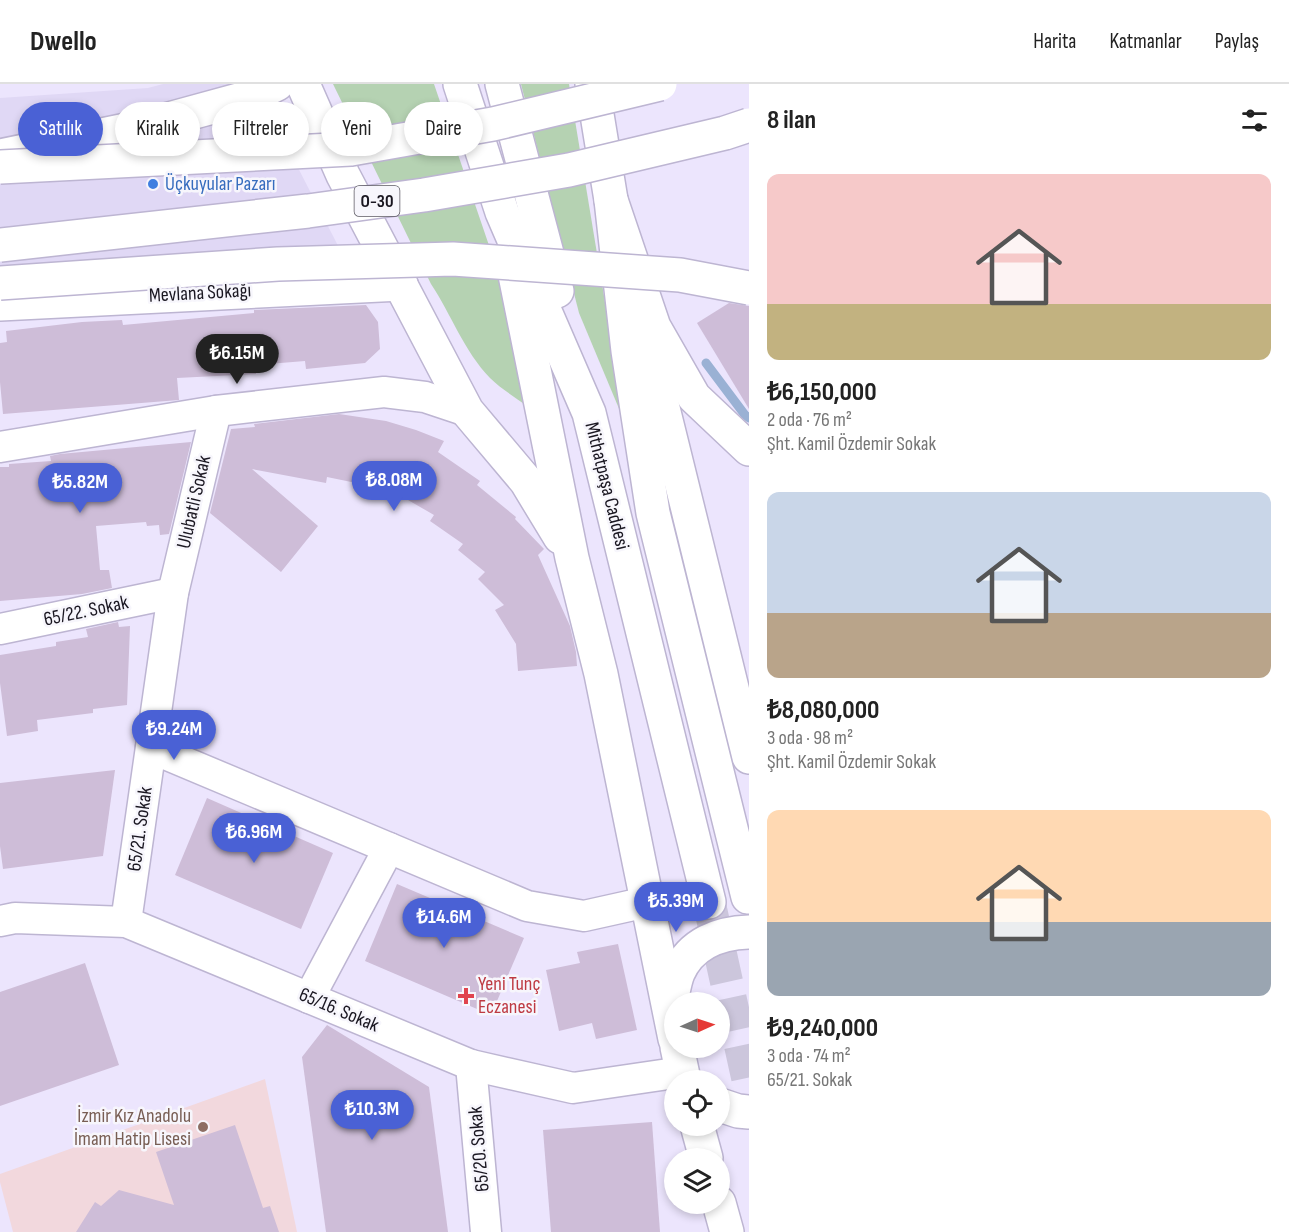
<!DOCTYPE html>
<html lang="tr">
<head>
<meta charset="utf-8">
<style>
	body { margin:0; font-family:"Sofia Sans Condensed",sans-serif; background:#f6f6f6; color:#222; height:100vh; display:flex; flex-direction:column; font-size:22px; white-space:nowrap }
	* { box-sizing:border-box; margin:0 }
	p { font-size:20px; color:#767676 }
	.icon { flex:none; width:33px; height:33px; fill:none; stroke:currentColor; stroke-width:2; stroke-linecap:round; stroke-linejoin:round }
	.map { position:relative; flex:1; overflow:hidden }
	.sheet { display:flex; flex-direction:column; background:#fff; width:540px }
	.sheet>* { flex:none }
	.banner { position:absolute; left:18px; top:18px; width:570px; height:54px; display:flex; gap:12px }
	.needle { width:39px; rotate:87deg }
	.buttons { position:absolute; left:664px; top:908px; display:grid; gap:12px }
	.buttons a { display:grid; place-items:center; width:66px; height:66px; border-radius:50%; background:#fff; box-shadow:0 3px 9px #0003; font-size:30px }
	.price { position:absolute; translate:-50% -51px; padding:0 14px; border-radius:21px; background:#4a61d5; color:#fff; font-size:20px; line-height:39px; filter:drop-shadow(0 2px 3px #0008) }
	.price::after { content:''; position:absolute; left:50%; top:36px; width:18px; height:14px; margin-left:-9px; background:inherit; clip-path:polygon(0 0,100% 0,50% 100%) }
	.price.on { background:#222; color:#fff }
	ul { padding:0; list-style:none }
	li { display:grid; align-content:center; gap:12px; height:318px; padding:0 18px }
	li span { display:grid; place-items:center; height:186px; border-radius:12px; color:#555 }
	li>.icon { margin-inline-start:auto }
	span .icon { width:108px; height:108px; fill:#fffc; stroke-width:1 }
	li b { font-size:26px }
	h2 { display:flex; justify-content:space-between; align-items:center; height:72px; padding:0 18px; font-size:26px }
	.tag { padding:0 21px; border-radius:27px; background:#fff; box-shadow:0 3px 9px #0003; font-size:21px; line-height:54px }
	.tag.on { background:#4a61d5; color:#fff }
	header { display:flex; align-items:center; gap:36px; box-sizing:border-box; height:84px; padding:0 30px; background:#fff; border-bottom:2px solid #e0e0e0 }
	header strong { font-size:28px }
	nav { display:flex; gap:33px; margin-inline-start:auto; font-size:21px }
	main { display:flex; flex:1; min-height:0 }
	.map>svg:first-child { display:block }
	.built { fill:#e0d8f5 }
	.education { fill:#f2d8dd }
	.green { fill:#b5d2b2 }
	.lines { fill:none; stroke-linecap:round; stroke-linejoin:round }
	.stream { stroke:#9ab1d4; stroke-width:9 }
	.building { fill:#cebdd8 }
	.major-tunnel { stroke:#ccc6dc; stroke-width:33; stroke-dasharray:33 16; stroke-linecap:butt }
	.minor-casing { stroke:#bdb5d2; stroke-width:33 }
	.major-casing { stroke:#bdb5d2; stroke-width:36 }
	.highway-casing { stroke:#bdb5d2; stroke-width:36 }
	.minor { stroke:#fff; stroke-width:30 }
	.major { stroke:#fff; stroke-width:33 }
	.highway { stroke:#fff; stroke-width:33 }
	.highway-bridge-casing { stroke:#bdb5d2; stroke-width:36; stroke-linecap:butt }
	.highway-bridge { stroke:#fff; stroke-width:33 }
	.shop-dot { fill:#3f7fe0; stroke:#f7f6fc; stroke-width:2 }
	.health-dot { fill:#e0444e; stroke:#f7f6fc; stroke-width:2 }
	.education-dot { fill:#8d6e63; stroke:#f7f6fc; stroke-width:2 }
	.labels { text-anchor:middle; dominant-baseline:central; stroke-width:5; stroke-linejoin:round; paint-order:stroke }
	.shield { fill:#f7f6fc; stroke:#5c5a63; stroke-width:1.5 }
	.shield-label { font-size:18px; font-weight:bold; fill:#1a1721 }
	.shop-label { font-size:20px; fill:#366cbe; stroke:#f7f6fc; text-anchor:start }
	.street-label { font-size:20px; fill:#1a1721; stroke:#f7f6fc }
	.health-label { font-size:20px; fill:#be3a42; stroke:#f7f6fc; text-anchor:start }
	.education-label { font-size:20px; fill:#785e54; stroke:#f7f6fc; text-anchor:end }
</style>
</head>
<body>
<header>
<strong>Dwello</strong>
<nav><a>Harita</a><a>Katmanlar</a><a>Paylaş</a></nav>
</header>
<main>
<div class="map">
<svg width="749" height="1148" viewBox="0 0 749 1148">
	<rect width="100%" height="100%" fill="#ece5fd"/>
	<polygon class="built" points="163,0 255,0 351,187 0,211 0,14 148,4"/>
	<polygon class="education" points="265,995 297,1148 13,1148 0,1098 0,1090"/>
	<g class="green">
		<path d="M333,0H434L511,226L527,322C515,313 501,305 490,294C464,267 451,230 431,200Z"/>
		<polygon points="521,0 569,0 625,339 579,229"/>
	</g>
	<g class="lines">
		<polyline class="stream" points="706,279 745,331 749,334"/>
	</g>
	<g class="building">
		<polygon points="729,219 749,222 749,325 697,239"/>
		<polygon points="366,221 378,238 380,265 365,279 306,285 305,277 256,281 256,290 177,294 179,316 3,330 0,298 0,259 7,258 6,247 82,238 122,236 123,241 254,229 254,226"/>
		<polygon points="339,330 386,337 416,346 444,357 438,368 480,397 477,401 516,433 515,435 544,465 538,471 570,542 576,568 577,582 518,587 516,560 495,526 504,521 478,495 485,488 458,466 463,460 430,437 434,431 363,390 361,400 327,393 326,399 252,385 318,442 281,488 210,429 231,345 255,343 254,340"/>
		<polygon points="191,358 169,450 160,451 159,441 147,442 146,438 96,442 100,486 109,486 112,504 82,510 0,517 0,383 9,383 9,380 51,377 50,372 60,370"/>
		<polygon points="118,538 119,543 130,542 127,621 93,625 93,629 37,636 38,647 7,652 0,599 0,571 56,562 56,558 88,553 86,545"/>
		<polygon points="115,686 103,772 3,785 0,762 0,699"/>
		<polygon points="207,714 333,769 301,845 175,791"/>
		<polygon points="397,800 524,854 491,931 365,877"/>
		<polygon points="618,860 637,946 596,955 592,939 559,947 546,886 580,879 577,868"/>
		<polygon points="85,879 119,981 0,1022 0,908"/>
		<polygon points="327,941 429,1003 448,1148 326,1148 302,973"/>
		<polygon points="652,1038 660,1148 551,1148 543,1046"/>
		<polygon points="235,1041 263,1124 270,1122 279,1148 76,1148 95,1118 101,1122 119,1106 174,1121 156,1068"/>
	</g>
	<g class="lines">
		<polyline class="major-tunnel" points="709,818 749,1000"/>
		<g class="minor-casing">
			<g id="minor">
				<polyline points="0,363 216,327 384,308 425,313 467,327"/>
				<polyline points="0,545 173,509"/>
				<polyline points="151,664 527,822 584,832 647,818"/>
				<polyline points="0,837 15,834 126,838 471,981 573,1004 682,988"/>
				<polyline points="126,838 173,509 216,327"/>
				<polyline points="309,914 389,764"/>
				<polyline points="471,981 486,1148"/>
			</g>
		</g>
		<g class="major-casing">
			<g id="major">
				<polyline points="303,0 343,91 467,327 526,397 560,453"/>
				<polyline points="460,0 502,128 589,329 709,818"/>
				<polyline points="502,0 557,207"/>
				<polyline points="592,0 611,116 628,267 653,429 748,813"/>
				<polyline points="515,191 572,474 601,590 675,955"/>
				<polyline points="0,220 401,200"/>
				<polyline points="645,251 749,673"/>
				<path d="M670,922C673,911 674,899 678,889C691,859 719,849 749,848"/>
				<polyline points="677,963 684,996"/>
				<polyline points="720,1021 738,1027 749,1028"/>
				<polyline points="697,1041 706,1074"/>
				<polyline points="719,1119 727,1148"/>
			</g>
		</g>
		<g class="highway-casing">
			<g id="highway">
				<polyline points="0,72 136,44 253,12 277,0"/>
				<polyline points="611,116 654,243 694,313 749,365"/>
			</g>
		</g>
		<use href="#minor" class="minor"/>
		<use href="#major" class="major"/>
		<use href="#highway" class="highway"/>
		<g class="highway-bridge-casing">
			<g id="highway-bridge">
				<polyline points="0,83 351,65 493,40 660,0"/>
				<polyline points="0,161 308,127 424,111 569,86 725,49 749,41"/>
				<polyline points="0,199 278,180 453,175 680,191 749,204"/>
			</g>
		</g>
		<use href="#highway-bridge" class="highway-bridge"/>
	</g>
	<circle class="shop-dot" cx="153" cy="100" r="6"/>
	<path class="health-dot" d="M463 903h6v6h6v6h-6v6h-6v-6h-6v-6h6z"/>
	<circle class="education-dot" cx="203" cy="1043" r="6"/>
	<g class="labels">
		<rect class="shield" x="354.5" y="102" width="45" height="30" rx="4.5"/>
		<g class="shield-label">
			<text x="377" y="117">O-30</text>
		</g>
		<g class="shop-label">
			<text x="165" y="100">Üçkuyular Pazarı</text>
		</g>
		<g class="street-label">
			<text transform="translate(200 209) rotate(-3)">Mevlana Sokağı</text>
			<text transform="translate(607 402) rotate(76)">Mithatpaşa Caddesi</text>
			<text transform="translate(194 418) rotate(-77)">Ulubatli Sokak</text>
			<text transform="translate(86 527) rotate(-12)">65/22. Sokak</text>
			<text transform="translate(140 745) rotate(-82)">65/21. Sokak</text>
			<text transform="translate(339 926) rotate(23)">65/16. Sokak</text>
			<text transform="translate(479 1065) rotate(-95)">65/20. Sokak</text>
		</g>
		<g class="health-label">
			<text x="478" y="900">Yeni Tunç<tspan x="478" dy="23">Eczanesi</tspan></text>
		</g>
		<g class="education-label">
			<text x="191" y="1032">İzmir Kız Anadolu<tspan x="191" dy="23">İmam Hatip Lisesi</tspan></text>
		</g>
	</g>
</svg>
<div class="buttons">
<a><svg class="needle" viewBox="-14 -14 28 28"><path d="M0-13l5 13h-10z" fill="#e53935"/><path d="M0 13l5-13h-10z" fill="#767676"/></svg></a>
<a><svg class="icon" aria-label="locate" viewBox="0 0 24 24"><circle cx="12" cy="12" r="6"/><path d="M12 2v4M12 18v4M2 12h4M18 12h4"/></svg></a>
<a><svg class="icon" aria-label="layers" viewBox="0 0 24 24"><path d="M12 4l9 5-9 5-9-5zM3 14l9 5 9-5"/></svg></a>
</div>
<b class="price on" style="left:237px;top:301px">₺6.15M</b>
<b class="price" style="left:394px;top:428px">₺8.08M</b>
<b class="price" style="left:80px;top:430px">₺5.82M</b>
<b class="price" style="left:174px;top:677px">₺9.24M</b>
<b class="price" style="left:254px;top:780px">₺6.96M</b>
<b class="price" style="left:676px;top:849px">₺5.39M</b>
<b class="price" style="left:444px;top:865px">₺14.6M</b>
<b class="price" style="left:372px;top:1057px">₺10.3M</b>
<div class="banner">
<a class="tag on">Satılık</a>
<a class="tag">Kiralık</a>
<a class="tag">Filtreler</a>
<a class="tag">Yeni</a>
<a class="tag">Daire</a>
</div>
</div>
<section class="sheet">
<h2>8 ilan<svg class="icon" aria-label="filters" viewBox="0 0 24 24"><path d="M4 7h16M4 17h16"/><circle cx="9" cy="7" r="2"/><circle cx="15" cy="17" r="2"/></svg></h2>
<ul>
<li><span style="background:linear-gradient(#f6c9c9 70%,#c2b280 0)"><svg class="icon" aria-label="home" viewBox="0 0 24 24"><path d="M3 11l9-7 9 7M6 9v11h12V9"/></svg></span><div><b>₺6,150,000</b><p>2 oda · 76 m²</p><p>Şht. Kamil Özdemir Sokak</p></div></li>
<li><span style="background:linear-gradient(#c9d6e8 65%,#b9a48a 0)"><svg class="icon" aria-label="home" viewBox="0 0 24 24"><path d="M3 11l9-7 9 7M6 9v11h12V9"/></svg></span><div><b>₺8,080,000</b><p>3 oda · 98 m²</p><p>Şht. Kamil Özdemir Sokak</p></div></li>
<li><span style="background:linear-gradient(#ffd9b3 60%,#9aa5b1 0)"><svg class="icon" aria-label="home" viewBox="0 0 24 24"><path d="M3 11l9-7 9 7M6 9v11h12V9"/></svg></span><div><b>₺9,240,000</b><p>3 oda · 74 m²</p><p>65/21. Sokak</p></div></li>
</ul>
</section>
</main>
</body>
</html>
